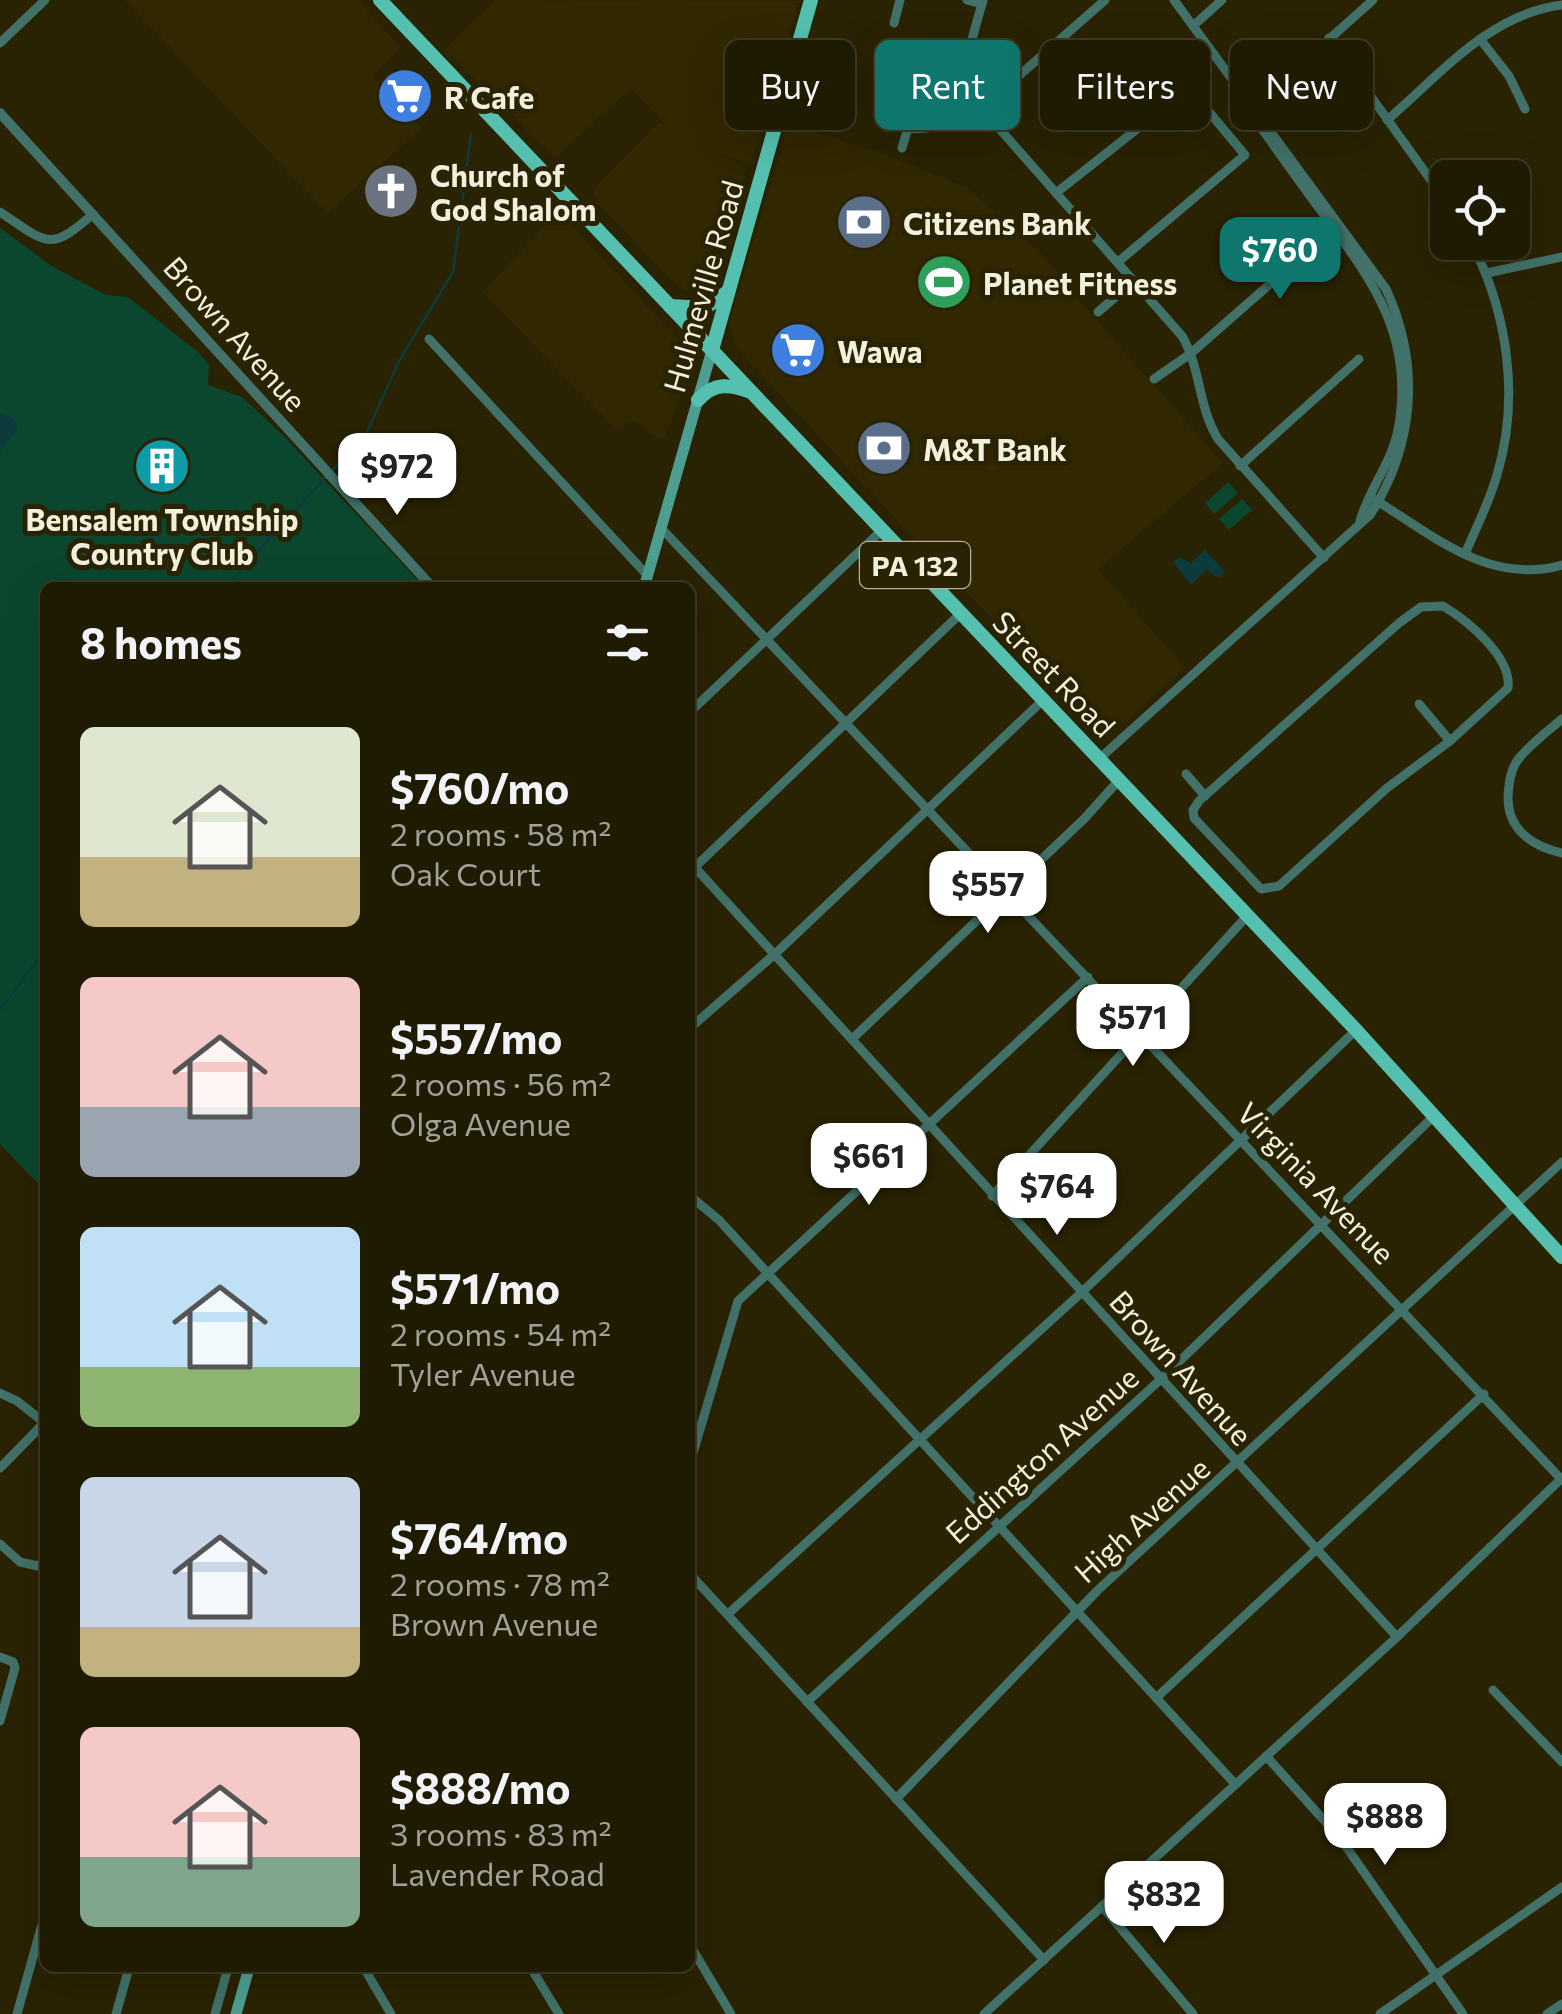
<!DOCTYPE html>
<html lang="en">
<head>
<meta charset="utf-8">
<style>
	body { margin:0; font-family:Commissioner,sans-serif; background:#27230c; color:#f1f3f6; height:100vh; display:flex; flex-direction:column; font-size:38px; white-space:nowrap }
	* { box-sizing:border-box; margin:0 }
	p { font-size:32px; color:#a1a199 }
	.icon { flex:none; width:55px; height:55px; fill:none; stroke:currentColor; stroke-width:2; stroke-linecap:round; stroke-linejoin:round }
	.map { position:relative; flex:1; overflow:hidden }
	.drawer { position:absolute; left:40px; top:582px; width:655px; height:1390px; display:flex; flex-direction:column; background:#1f1a02; border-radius:15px; box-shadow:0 10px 40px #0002,0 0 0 2px #3c3824 }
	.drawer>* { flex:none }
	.top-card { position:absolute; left:725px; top:40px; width:685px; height:90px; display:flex; gap:20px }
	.fabs { position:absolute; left:1430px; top:160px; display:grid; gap:20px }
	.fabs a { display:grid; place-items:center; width:100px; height:100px; border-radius:15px; background:#1f1a02; box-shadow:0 10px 40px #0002,0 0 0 2px #3c3824; font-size:50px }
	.price { position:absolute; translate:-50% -85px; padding:0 22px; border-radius:20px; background:#fff; color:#222; font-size:32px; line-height:65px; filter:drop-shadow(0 2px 5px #0008) }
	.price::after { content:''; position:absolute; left:50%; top:60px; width:30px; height:22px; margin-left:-15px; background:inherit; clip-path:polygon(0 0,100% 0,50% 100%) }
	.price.selected { background:#0f766e; color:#fff }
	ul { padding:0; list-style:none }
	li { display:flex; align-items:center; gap:30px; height:250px; padding:0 40px }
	li span { display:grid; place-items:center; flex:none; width:280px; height:200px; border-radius:15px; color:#555 }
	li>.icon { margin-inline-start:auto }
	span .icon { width:120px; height:120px; fill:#fffc; stroke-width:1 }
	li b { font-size:42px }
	h2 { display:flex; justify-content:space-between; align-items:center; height:120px; padding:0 40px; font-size:42px }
	.pill { padding:0 35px; border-radius:15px; background:#1f1a02; box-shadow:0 10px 40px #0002,0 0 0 2px #3c3824; font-size:35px; line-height:90px }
	.pill.selected { background:#0f766e; color:#fff }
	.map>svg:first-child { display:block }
	.built { fill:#312700 }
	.green { fill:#0a472e }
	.water { fill:#0d3b3b }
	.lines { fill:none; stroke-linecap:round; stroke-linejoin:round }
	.stream { stroke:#0d3b3b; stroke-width:2.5 }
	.minor { stroke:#417168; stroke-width:9 }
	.tertiary { stroke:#417168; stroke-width:10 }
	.secondary { stroke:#4d9d90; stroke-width:11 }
	.primary { stroke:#55c0af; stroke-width:14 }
	.labels { text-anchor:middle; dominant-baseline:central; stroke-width:10; stroke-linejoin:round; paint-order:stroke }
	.shield { fill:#292203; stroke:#b6b29c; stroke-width:2.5 }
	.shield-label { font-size:28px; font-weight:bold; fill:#f3efdd }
	.poi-label { font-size:30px; font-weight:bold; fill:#f3efdd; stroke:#292203; text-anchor:start }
	.street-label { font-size:30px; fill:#f3efdd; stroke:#292203 }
</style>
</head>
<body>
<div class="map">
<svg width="1562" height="2014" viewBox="0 0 1562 2014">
	<rect width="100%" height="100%" fill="#292203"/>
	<g class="built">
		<polygon points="125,0 358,0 401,48 373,76 422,128 327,213"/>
		<polygon points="495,0 799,1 751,163 721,155 746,168 721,268 714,280 684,292 598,204 592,190 658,123 667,127 631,88 555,158 445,49"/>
		<polygon points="789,125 879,152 966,187 1044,256 1092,316 1223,463 1098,569 1185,668 1108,737 1097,737 1075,712 1064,691 933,559 735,346 729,321"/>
		<polygon points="558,211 686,347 688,377 663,441 633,420 617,431 483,292"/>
	</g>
	<g class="green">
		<polygon points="0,228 53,267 106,295 128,297 198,352 209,365 208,385 242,397 282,434 424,587 45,588 45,1191 0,1144"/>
		<polygon points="1228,482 1238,493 1214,514 1205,503"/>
		<polygon points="1242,499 1252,510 1229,530 1219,519"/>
	</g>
	<g class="water">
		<polygon points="0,413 14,419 18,429 0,452"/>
		<polygon points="1205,550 1225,571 1219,578 1206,570 1191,585 1173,562 1180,557 1191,563"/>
	</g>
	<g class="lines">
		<g class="stream">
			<polyline points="330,472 363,441 399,361 453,272 471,134"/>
			<polyline points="225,588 325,478"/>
			<polyline points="0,1010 45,950"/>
		</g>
		<g class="minor">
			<polyline points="967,0 982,4"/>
			<path d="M983,0L963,71L968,93L1182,336C1201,368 1198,407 1218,439L1324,558"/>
			<polyline points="894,23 900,0"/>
			<polyline points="1193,26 1222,0"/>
			<polyline points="1329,38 1448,204"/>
			<polyline points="1480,39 1509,76 1525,109"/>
			<polyline points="0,43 45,0"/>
			<polyline points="982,108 1105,0"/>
			<polyline points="1252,108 1373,0"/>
			<path d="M1257,115V122C1279,153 1301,184 1324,215C1375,284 1415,339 1398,430C1391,464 1369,489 1360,521"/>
			<path d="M1387,120C1440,75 1489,14 1562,5"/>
			<polyline points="908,129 927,128 968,93"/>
			<polyline points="902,148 916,101"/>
			<polyline points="1056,193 1189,88 1245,155 1118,262"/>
			<path d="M0,212C46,242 48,254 93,214"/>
			<polyline points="1487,273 1562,257"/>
			<polyline points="1098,312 1135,280"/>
			<polyline points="429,339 648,576"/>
			<polyline points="1154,379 1190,354 1310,249 1318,249 1329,263"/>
			<polyline points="1240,466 1359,359"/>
			<path d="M1374,499C1432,535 1490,586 1562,565"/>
			<polyline points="662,529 1562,1480"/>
			<path d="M1465,554C1476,528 1489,503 1497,475C1520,398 1508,313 1471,242"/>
			<path d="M1443,606C1468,621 1512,657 1508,688L1450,741L1387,788L1279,886L1261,889L1194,818L1193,810L1199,801L1399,623L1421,607Z"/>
			<polyline points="1419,704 1450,741"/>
			<polyline points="690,712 882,530"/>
			<path d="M1562,719C1548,731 1532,743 1520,757C1513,765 1510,776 1509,786C1503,825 1527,845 1562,853"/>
			<path d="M1099,759L1370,515C1415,445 1421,365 1386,289L1174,0"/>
			<polyline points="1186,774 1205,796"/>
			<polyline points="690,862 1397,1637"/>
			<polyline points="695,867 961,613"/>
			<polyline points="690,1028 775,954 1042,701"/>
			<polyline points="852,1039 1085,818 1119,780"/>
			<polyline points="690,1196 719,1220 1235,1784"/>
			<polyline points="992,1196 1247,916"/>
			<polyline points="0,1393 17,1401 45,1423"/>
			<polyline points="690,1463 738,1301 1088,977"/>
			<polyline points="0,1468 45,1422"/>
			<polyline points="0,1544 20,1562 38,1566 45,1560"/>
			<polyline points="690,1574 1044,1960"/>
			<polyline points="728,1614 1081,1293 1356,1030"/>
			<polyline points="0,1657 13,1662 15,1668 0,1721"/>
			<polyline points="1493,1690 1562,1762"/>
			<polyline points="1156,1698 1484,1394"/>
			<polyline points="807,1702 1160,1380 1435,1115"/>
			<polyline points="1266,1756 1340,1838 1463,2014"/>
			<polyline points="896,1799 1098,1590 1562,1162"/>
			<polyline points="1102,1906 1193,2014"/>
			<polyline points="690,1945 731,2014"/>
			<polyline points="364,1968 391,2014"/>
			<polyline points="531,1968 559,2014"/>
			<polyline points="17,2014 45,1914"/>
			<polyline points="116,2014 129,1968"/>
			<polyline points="215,2014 228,1968"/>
			<polyline points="984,2014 1397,1637 1562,1478"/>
			<polyline points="1380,2014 1562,1887"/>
			<polyline points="1547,2014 1562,2004"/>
		</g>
		<polyline class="tertiary" points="0,113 433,588"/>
		<g class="secondary">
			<polyline points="644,588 712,350"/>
			<polyline points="236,2014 249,1968"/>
		</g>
		<g class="primary">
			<polyline points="380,0 1356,1030 1562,1257"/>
			<polyline points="670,306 705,308 726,293"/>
			<polyline points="712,350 811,0"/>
			<path d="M698,400C714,382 730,384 751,392"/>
		</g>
	</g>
	<defs>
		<g id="supermarket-disc" transform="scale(2.875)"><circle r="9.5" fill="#3f7fe0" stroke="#292203"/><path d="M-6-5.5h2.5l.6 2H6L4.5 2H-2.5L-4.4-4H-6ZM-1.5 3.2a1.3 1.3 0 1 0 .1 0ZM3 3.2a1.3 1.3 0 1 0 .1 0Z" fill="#fff"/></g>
		<g id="church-disc" transform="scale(2.875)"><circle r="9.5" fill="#6b7280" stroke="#292203"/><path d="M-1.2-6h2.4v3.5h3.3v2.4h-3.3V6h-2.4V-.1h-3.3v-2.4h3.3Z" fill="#fff"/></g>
		<g id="bank-disc" transform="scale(2.875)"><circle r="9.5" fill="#5c6f8a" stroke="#292203"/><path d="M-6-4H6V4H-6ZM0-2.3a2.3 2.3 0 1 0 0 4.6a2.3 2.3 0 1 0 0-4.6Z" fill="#fff"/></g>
		<g id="stadium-disc" transform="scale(2.875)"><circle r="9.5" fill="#2e9e5b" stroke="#292203"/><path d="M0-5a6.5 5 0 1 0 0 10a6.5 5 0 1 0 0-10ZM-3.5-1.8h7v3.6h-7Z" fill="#fff"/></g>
		<g id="building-disc" transform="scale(2.875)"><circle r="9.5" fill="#0f9aa8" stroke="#292203"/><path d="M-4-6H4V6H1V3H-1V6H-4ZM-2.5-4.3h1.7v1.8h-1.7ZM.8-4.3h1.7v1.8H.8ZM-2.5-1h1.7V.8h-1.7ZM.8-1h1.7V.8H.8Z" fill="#fff"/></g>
	</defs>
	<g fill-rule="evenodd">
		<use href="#supermarket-disc" x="405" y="96"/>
		<use href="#church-disc" x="391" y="191"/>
		<use href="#bank-disc" x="864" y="222"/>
		<use href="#stadium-disc" x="944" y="282"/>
		<use href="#supermarket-disc" x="798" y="350"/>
		<use href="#bank-disc" x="884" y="448"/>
		<use href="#building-disc" x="162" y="466"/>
	</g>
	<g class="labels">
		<rect class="shield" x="860" y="542" width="110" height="46" rx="8"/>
		<g class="shield-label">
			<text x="915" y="565">PA 132</text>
		</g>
		<g class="poi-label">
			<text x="444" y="96">R Cafe</text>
			<text x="430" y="174">Church of<tspan x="430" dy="34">God Shalom</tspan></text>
			<text x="903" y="222">Citizens Bank</text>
			<text x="983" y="282">Planet Fitness</text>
			<text x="837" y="350">Wawa</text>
			<text x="923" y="448">M&amp;T Bank</text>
			<text x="162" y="518" text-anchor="middle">Bensalem Township<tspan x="162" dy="34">Country Club</tspan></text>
		</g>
		<g class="street-label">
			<text transform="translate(702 286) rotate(-74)">Hulmeville Road</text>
			<text transform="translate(236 333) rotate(48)">Brown Avenue</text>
			<text transform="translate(1055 673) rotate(46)">Street Road</text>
			<text transform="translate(1317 1182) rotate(46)">Virginia Avenue</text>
			<text transform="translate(1182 1367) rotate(48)">Brown Avenue</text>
			<text transform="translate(1041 1454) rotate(-42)">Eddington Avenue</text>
			<text transform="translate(1141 1519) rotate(-42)">High Avenue</text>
		</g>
	</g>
</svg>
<div class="fabs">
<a><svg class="icon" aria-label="locate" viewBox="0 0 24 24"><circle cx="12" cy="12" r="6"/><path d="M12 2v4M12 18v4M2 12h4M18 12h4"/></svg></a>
</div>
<b class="price selected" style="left:1280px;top:302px">$760</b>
<b class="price" style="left:397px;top:518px">$972</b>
<b class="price" style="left:988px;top:936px">$557</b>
<b class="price" style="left:1133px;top:1069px">$571</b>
<b class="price" style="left:869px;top:1208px">$661</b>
<b class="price" style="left:1057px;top:1238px">$764</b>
<b class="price" style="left:1385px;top:1868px">$888</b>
<b class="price" style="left:1164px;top:1946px">$832</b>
<div class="top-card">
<a class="pill">Buy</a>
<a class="pill selected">Rent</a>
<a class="pill">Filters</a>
<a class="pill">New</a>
</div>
<section class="drawer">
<h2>8 homes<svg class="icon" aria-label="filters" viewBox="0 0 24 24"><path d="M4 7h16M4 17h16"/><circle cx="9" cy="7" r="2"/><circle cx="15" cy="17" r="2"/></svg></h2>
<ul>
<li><span style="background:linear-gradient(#dfe7d0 65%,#c2b280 0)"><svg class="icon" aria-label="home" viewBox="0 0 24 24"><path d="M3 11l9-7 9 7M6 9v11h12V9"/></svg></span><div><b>$760/mo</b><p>2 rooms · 58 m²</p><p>Oak Court</p></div></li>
<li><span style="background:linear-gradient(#f6c9c9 65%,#9aa5b1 0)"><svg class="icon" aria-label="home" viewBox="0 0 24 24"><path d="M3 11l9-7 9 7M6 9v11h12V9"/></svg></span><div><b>$557/mo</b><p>2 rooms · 56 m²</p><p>Olga Avenue</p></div></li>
<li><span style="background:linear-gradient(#bfe0f5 70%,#8fb573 0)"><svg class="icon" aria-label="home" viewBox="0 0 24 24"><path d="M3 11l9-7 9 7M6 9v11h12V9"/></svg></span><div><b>$571/mo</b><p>2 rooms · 54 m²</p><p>Tyler Avenue</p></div></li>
<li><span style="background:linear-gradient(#c9d6e8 75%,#c2b280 0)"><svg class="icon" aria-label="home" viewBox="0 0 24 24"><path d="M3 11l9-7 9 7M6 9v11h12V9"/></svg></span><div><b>$764/mo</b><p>2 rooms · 78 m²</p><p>Brown Avenue</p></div></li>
<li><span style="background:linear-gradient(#f6c9c9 65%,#7fa58c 0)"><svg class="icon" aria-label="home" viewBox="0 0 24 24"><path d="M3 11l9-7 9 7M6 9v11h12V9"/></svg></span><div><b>$888/mo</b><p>3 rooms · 83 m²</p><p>Lavender Road</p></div></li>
</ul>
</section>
</div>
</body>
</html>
